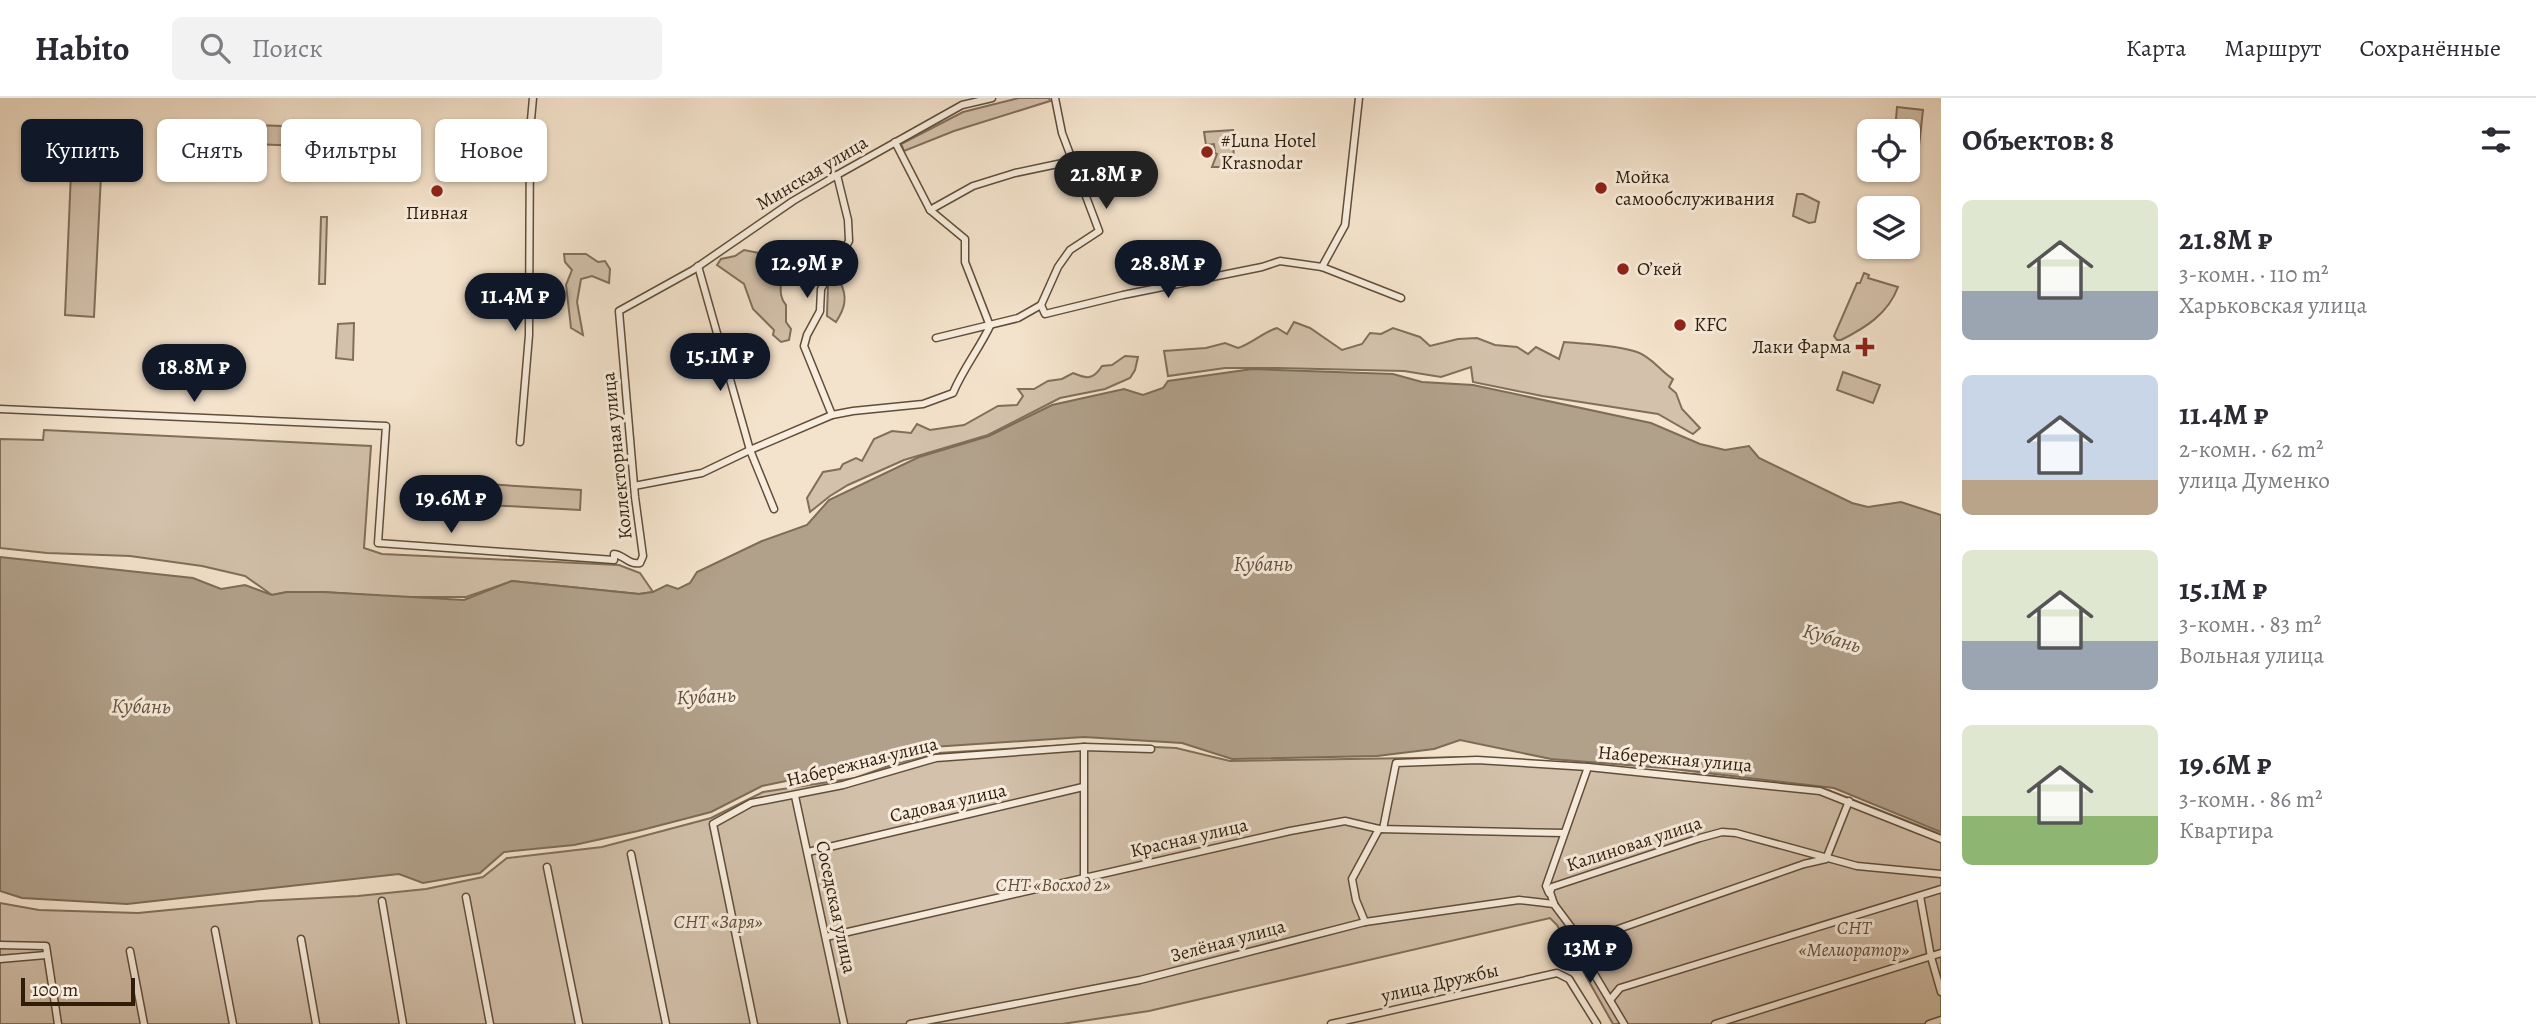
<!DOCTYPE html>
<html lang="ru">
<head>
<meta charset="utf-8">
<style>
	body { margin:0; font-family:Alegreya,serif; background:#f2f2f3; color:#2b2b33; height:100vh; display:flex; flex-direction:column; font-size:26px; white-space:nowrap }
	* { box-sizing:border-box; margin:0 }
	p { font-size:23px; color:#7c7c81 }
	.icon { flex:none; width:38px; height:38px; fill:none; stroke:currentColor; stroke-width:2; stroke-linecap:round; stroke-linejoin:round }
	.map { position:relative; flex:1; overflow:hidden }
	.drawer { display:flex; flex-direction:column; background:#fff; width:595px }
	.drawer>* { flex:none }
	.guide { position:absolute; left:21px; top:21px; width:665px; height:63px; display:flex; gap:14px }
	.buttons { position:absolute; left:1857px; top:21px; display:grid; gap:14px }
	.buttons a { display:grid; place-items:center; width:63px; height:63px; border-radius:10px; background:#fff; box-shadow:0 2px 5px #0004; font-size:35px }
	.scale { position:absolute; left:21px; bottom:18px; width:114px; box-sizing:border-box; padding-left:7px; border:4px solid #2f1d0a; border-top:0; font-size:19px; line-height:24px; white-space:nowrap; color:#2f1d0a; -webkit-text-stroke:5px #f8edde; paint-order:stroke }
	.price { position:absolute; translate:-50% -60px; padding:0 16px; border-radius:24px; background:#111827; color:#fff; font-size:23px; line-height:46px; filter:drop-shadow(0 2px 4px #0008) }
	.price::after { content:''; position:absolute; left:50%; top:42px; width:21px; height:16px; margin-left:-10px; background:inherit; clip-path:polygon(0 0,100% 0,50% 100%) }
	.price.current { background:#222; color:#fff }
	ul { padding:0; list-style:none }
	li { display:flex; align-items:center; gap:21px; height:175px; padding:0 21px }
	li span { display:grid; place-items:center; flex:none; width:196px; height:140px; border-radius:10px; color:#555 }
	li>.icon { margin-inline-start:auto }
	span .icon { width:84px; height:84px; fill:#fffc; stroke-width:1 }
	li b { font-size:30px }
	h2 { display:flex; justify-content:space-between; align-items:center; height:84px; padding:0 21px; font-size:30px }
	.pill { padding:0 24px; border-radius:10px; background:#fff; box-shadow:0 2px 5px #0004; font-size:24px; line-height:63px }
	.pill.current { background:#111827; color:#fff }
	header { display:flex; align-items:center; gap:42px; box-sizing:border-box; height:98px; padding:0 35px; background:#fff; border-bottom:2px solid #e1e1e2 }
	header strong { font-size:33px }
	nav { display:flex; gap:38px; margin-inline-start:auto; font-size:24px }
	.search { width:490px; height:63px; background:#f2f2f3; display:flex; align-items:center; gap:18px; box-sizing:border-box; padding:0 24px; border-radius:10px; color:#7c7c81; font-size:26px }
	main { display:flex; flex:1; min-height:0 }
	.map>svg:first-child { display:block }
	.green { fill:#d3c1ab; stroke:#816f5a; stroke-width:2 }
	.water { fill:#b1a08a; stroke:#7d6c57; stroke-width:2 }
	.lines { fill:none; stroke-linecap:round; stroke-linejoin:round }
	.minor-casing { stroke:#604e3a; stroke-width:9 }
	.minor { stroke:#f8edde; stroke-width:6 }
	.poi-dot { fill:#8f2418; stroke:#f8edde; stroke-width:2.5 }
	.labels { text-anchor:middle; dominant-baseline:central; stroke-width:6; stroke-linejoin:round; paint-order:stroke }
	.poi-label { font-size:19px; fill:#2f1d0a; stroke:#f8edde; text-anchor:start }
	.street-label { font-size:19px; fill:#2f1d0a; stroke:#f8edde }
	.park-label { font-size:19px; font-style:italic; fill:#604e3a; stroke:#f8edde }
	.water-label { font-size:21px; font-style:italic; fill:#63513d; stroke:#f8edde }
</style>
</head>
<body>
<header>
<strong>Habito</strong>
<div class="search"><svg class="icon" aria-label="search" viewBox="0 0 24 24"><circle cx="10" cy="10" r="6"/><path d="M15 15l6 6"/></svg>Поиск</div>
<nav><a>Карта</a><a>Маршрут</a><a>Сохранённые</a></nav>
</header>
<main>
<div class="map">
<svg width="1941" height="926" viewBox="0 0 1941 926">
	<rect width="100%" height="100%" fill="#f4e3cc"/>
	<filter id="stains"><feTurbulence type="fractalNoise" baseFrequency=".00286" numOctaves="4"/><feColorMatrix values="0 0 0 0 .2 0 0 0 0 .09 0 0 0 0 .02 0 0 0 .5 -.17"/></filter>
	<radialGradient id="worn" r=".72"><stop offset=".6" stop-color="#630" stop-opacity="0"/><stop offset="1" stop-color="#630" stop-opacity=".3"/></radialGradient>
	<g class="green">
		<polygon points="1019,0 1049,0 1050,3 954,33 904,53 901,46 963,14"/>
		<polygon points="1897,9 1923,12 1918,57 1908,55 1908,33 1895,33"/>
		<polygon points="198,24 240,26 239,44 198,43"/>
		<polygon points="253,27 311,29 311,38 323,38 323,49 252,46"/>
		<polygon points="1233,32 1234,69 1212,69 1217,56 1215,55 1214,46 1206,47 1204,34"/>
		<polygon points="71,74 101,77 94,219 65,217"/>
		<polygon points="1797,96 1803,96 1819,104 1815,124 1809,125 1793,118"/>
		<polygon points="321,119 327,119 325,186 319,186"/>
		<path d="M770,151L780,158L774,166C788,178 774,194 786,207V224L791,231L789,242L781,244L773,237L774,232L753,211L744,186L717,167L721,161L735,158L744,152L759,155Z"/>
		<polygon points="564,156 586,156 598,164 605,163 610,171 609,185 592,178 581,181 577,204 583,237 571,230 566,187 572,172 565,164"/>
		<path d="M1864,175L1869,177L1868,180L1898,189C1888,216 1865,230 1841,242H1837L1834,238L1857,185H1860Z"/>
		<path d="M840,184C848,199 845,210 836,224L827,218L828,186Z"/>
		<path d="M1294,224L1310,230L1342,252L1362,246L1370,235L1381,236L1393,230L1420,239L1430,248L1458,241L1477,240L1495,247L1517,249L1528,256L1536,249L1559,261L1564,244C1585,246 1618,247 1637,254C1652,259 1660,273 1673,281L1669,289L1676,295L1682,311L1700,330L1693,336L1658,316L1542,298L1473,284L1471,269L1441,279L1404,273L1277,270H1225L1168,278L1164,253L1206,250L1225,245L1238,250C1253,245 1263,234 1277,230L1287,236Z"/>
		<polygon points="354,225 353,262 336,260 338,226"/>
		<path d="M1125,258L1138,259L1135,272L1130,280L1105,291L1060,300L988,337L904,362L848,387L830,398L810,414L807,400L823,374L840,371L843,366L856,360L862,363L874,341L892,333L911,335L917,326L930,332L964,327L998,308L1017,307L1023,298L1018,291H1034L1048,283L1062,281L1073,275C1087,281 1093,282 1102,268L1112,267Z"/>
		<polygon points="1843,274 1880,287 1873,305 1837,292"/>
		<polygon points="44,332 371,348 364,450 382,456 619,467 640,475 653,494 639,496 512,483 466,499 397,499 323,494 287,494 272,497 245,478 202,468 130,458 47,455 0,450 0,341 43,342"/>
		<polygon points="454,384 581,392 580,412 452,405"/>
		<polygon points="1088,646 1176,650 1230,663 1477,659 1705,677 1828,692 1941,736 1941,926 1613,926 1557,827 1550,820 1149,913 1062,926 0,926 0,805 39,812 138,815 260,803 358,798 426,791 483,779 507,760 602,749 711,720 763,694 855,680 897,665 938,655"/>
	</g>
	<polygon class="water" points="1252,271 1393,276 1422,284 1473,287 1651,325 1700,346 1725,352 1749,348 1759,360 1852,405 1868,409 1901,404 1941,417 1941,734 1834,690 1664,670 1551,661 1460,642 1434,651 1377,658 1232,661 1182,645 1084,639 932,649 853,669 762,688 711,714 638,733 574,747 504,754 480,775 423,785 399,776 127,806 22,800 0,793 0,459 193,480 221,491 245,487 272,497 287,494 323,494 464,502 512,483 639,496 653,494 667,487 678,491 690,485 697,474 762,443 807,427 829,402 919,359 989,338 1052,307 1124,291 1143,297 1163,290 1168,283"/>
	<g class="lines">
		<g class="minor-casing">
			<g id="minor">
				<polyline points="930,112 973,88 1015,75 1072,63"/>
				<polyline points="698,168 750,352 774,411"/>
				<polyline points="1322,169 1345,127 1359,0"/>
				<polyline points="1041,207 1058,169 1070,152 1099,133 1062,35 1055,0"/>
				<polyline points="936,240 1018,220 1041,207 1045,216 1123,197 1262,169 1280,163 1322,169 1401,200"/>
				<path d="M0,311L386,328L378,445L614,462V456C624,457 628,467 640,465L643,458L635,399L619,213L693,172L793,103L837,77L962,7L992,0"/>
				<polyline points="832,317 804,248 807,237 820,213 821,191 849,143 848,122 837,77"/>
				<polyline points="520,344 529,237 530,33 533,0"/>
				<path d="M634,388L702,375L750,352L832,317L853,313L923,306L953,295C963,271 979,251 990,228L965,164V141L930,112L895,44"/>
				<polyline points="1084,649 1084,780"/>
				<polyline points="795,698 844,926"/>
				<polyline points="1383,731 1396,665 1477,662 1588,669 1820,693 1941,741"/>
				<polyline points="808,754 1083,689"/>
				<polyline points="631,756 666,926"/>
				<polyline points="547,769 579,926"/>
				<polyline points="1549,795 1546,788 1588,669"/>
				<polyline points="1920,798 1931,859 1941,894"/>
				<polyline points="466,799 490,926"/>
				<polyline points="382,803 403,926"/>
				<polyline points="1553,805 1577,837 1590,869 1624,926"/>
				<polyline points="1554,806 1550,794 1552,789 1700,740 1722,734 1736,735 1857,768 1941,776"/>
				<polyline points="1365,824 1356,802 1352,781 1379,731"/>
				<polyline points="215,832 233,926"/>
				<polyline points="1577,837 1601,837 1804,766 1826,761 1849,703"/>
				<polyline points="826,839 1290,733 1345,723 1379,731 1564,735"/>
				<polyline points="301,841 316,926"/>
				<polyline points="0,847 46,848 58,926"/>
				<polyline points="130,853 144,926"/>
				<polyline points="0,861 46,857"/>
				<polyline points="1610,902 1620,890 1941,791"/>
				<polyline points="754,926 713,726 751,705 843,687 936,660 1084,649 1151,651"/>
				<polyline points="910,926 1140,882 1365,824 1519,802 1554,806"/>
				<polyline points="1331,926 1557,875 1569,881 1597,926"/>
				<polyline points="1715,926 1941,855"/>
				<polyline points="1929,926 1941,922"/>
			</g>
		</g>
		<use href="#minor" class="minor"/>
	</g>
	<g class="poi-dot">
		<circle cx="1207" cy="54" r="7"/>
		<circle cx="1601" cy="90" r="7"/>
		<circle cx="437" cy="93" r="7"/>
		<circle cx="1623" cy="171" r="7"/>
		<circle cx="1680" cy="227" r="7"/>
		<path d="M1861.5 238.5h7v7h7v7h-7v7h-7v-7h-7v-7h7z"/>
	</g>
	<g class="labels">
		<g class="poi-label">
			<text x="1221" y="43">#Luna Hotel<tspan x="1221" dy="22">Krasnodar</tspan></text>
			<text x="1615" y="79">Мойка<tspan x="1615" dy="22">самообслуживания</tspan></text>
			<text x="437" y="115" text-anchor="middle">Пивная</text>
			<text x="1637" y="171">О’кей</text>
			<text x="1694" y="227">KFC</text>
			<text x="1851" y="249" text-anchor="end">Лаки Фарма</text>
		</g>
		<g class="street-label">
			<text transform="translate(812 75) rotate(-31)">Минская улица</text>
			<text transform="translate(617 358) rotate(-96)">Коллекторная улица</text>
			<text transform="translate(1675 661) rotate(5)">Набережная улица</text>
			<text transform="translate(862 664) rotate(-14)">Набережная улица</text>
			<text transform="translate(948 705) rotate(-13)">Садовая улица</text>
			<text transform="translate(1189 740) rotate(-13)">Красная улица</text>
			<text transform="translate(1634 746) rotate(-18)">Калиновая улица</text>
			<text transform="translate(836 809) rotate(78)">Соседская улица</text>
			<text transform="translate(1228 843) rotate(-15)">Зелёная улица</text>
			<text transform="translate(1440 885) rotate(-13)">улица Дружбы</text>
		</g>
		<g class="park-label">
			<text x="1053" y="787">СНТ «Восход 2»</text>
			<text x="718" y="824">СНТ «Заря»</text>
			<text x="1854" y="830">СНТ<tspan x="1854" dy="22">«Мелиоратор»</tspan></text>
		</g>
		<g class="water-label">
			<text x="1263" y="466">Кубань</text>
			<text transform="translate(1832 540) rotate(16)">Кубань</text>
			<text transform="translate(706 598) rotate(-3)">Кубань</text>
			<text transform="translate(141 608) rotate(1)">Кубань</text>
		</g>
	</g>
	<rect width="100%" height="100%" filter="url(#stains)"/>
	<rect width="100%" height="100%" fill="url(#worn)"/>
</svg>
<div class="buttons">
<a><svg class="icon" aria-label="locate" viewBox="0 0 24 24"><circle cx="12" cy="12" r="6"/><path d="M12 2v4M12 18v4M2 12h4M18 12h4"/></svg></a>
<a><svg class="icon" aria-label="layers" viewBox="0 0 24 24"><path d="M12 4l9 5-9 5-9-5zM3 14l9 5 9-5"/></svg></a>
</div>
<div class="scale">100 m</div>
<b class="price current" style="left:1106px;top:113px">21.8M ₽</b>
<b class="price" style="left:807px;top:202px">12.9M ₽</b>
<b class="price" style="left:1168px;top:202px">28.8M ₽</b>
<b class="price" style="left:515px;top:235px">11.4M ₽</b>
<b class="price" style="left:720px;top:295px">15.1M ₽</b>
<b class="price" style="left:194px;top:306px">18.8M ₽</b>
<b class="price" style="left:451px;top:437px">19.6M ₽</b>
<b class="price" style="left:1590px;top:887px">13M ₽</b>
<div class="guide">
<a class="pill current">Купить</a>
<a class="pill">Снять</a>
<a class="pill">Фильтры</a>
<a class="pill">Новое</a>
</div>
</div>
<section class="drawer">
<h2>Объектов: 8<svg class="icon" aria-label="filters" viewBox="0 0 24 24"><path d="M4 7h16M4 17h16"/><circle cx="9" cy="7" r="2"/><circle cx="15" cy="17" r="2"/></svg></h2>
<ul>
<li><span style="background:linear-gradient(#dfe7d0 65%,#9aa5b1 0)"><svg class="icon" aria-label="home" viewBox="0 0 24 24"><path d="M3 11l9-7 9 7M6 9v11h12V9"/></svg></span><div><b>21.8M ₽</b><p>3-комн. · 110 m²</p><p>Харьковская улица</p></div></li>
<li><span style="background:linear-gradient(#c9d6e8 75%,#b9a48a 0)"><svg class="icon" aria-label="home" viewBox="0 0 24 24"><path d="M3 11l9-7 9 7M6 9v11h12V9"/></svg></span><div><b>11.4M ₽</b><p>2-комн. · 62 m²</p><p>улица Думенко</p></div></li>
<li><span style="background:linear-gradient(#dfe7d0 65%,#9aa5b1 0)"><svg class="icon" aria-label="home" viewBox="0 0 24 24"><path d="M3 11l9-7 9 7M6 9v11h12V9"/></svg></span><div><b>15.1M ₽</b><p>3-комн. · 83 m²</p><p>Вольная улица</p></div></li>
<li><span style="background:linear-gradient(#dfe7d0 65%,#8fb573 0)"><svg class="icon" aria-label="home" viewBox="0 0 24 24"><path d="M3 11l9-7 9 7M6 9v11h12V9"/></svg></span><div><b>19.6M ₽</b><p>3-комн. · 86 m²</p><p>Квартира</p></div></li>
</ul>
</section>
</main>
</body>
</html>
